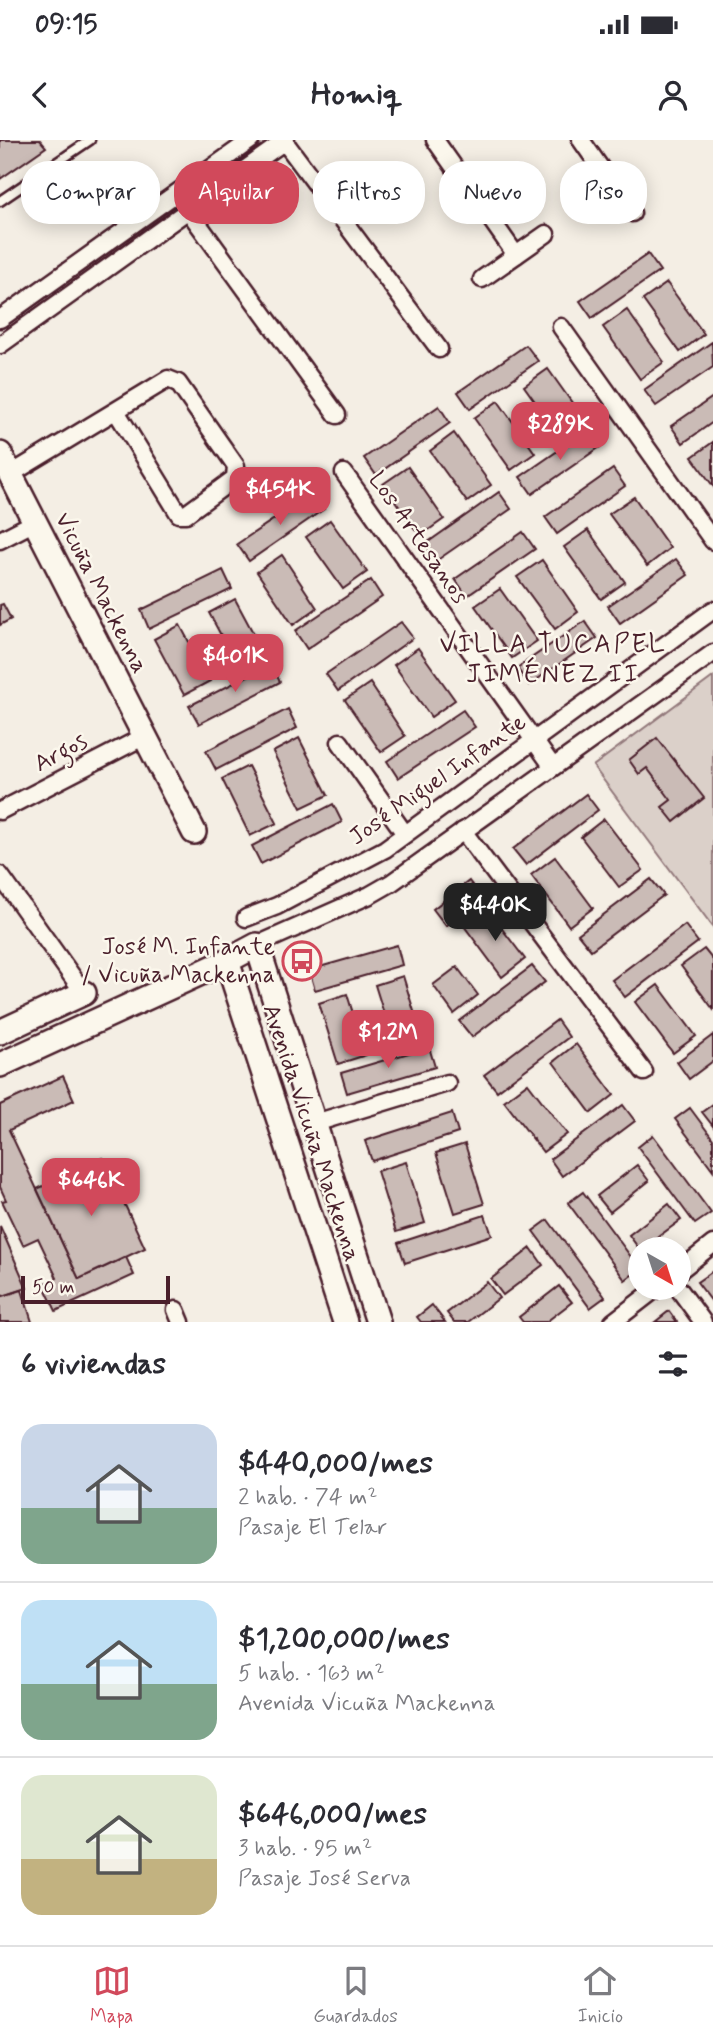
<!DOCTYPE html>
<html lang="es">
<head>
<meta charset="utf-8">
<style>
	body { margin:0; font-family:Mynerve,sans-serif; background:#f2f2f3; color:#2b2b33; height:100vh; display:flex; flex-direction:column; font-size:26px; white-space:nowrap }
	* { box-sizing:border-box; margin:0 }
	p { font-size:23px; color:#7c7c81 }
	.icon { flex:none; width:38px; height:38px; fill:none; stroke:currentColor; stroke-width:2; stroke-linecap:round; stroke-linejoin:round }
	.map { position:relative; height:1182px; overflow:hidden }
	.drawer { display:flex; flex-direction:column; background:#fff; flex:1 }
	.drawer>* { flex:none }
	.banner { position:absolute; left:21px; top:21px; width:672px; height:63px; display:flex; gap:14px }
	.needle { width:46px; rotate:141deg }
	.buttons { position:absolute; left:628px; top:1097px; display:grid; gap:14px }
	.buttons a { display:grid; place-items:center; width:63px; height:63px; border-radius:50%; background:#fff; box-shadow:0 4px 18px #0003; font-size:35px }
	.scale { position:absolute; left:21px; bottom:18px; width:149px; box-sizing:border-box; padding-left:7px; border:4px solid #4a1f2b; border-top:0; font-size:19px; line-height:24px; white-space:nowrap; color:#4a1f2b; -webkit-text-stroke:5px #fbf7ec; paint-order:stroke }
	.price { position:absolute; translate:-50% -60px; padding:0 16px; border-radius:14px; background:#d1495b; color:#fff; font-size:23px; line-height:46px; filter:drop-shadow(0 2px 4px #0008) }
	.price::after { content:''; position:absolute; left:50%; top:42px; width:21px; height:16px; margin-left:-10px; background:inherit; clip-path:polygon(0 0,100% 0,50% 100%) }
	.price.on { background:#222; color:#fff }
	ul { padding:0; list-style:none }
	li { display:flex; align-items:center; gap:21px; height:175px; padding:0 21px }
	li+li { border-top:2px solid #e1e1e2 }
	li span { display:grid; place-items:center; flex:none; width:196px; height:140px; border-radius:21px; color:#555 }
	li>.icon { margin-inline-start:auto }
	span .icon { width:84px; height:84px; fill:#fffc; stroke-width:1 }
	li b { font-size:30px }
	h2 { display:flex; justify-content:space-between; align-items:center; height:84px; padding:0 21px; font-size:30px }
	.pill { padding:0 24px; border-radius:28px; background:#fff; box-shadow:0 4px 18px #0003; font-size:24px; line-height:63px }
	.pill.on { background:#d1495b; color:#fff }
	.status { display:flex; justify-content:space-between; align-items:center; height:49px; padding:0 35px; background:#fff; direction:ltr }
	.status svg { height:19px; fill:currentColor }
	header { display:flex; justify-content:space-between; align-items:center; height:91px; padding:0 21px; background:#fff; font-size:32px; font-weight:700 }
	.tabs { display:flex; justify-content:space-around; align-items:center; height:98px; border-top:2px solid #e1e1e2; background:#fff; font-size:19px; color:#7c7c81 }
	.tabs a { display:grid; justify-items:center; gap:4px }
	.tabs .on { color:#d1495b }
	.map>svg:first-child { display:block }
	.green { fill:#dbd0c9; stroke:#92787a; stroke-width:2 }
	.building { fill:#cabbb6; stroke:#4a1f2b; stroke-width:2 }
	.lines { fill:none; stroke-linecap:round; stroke-linejoin:round }
	.lane-casing { stroke:#4a1f2b; stroke-width:13 }
	.street-casing { stroke:#4a1f2b; stroke-width:21 }
	.secondary-casing { stroke:#4a1f2b; stroke-width:28 }
	.lane { stroke:#fbf7ec; stroke-width:8 }
	.street { stroke:#fbf7ec; stroke-width:16 }
	.secondary { stroke:#fbf7ec; stroke-width:23 }
	.labels { text-anchor:middle; dominant-baseline:central; stroke-width:5; stroke-linejoin:round; paint-order:stroke }
	.street-label { font-size:24px; fill:#4a1f2b; stroke:#fbf7ec }
	.poi-label { font-size:24px; fill:#4a1f2b; stroke:#fbf7ec; text-anchor:end }
	.neighbourhood-label { font-size:26px; letter-spacing:2px; fill:#4a1f2b; stroke:#fbf7ec }
</style>
</head>
<body>
<div class="status"><b>09:15</b><svg viewBox="0 0 49 12"><path d="M0 12V9h3v3zM5 12V6h3v6zM10 12V3h3v9zM15 12V0h3v12zM26 1h20v11H26zM47 4h2v5h-2z"/></svg></div>
<header><svg class="icon" aria-label="back" viewBox="0 0 24 24"><path d="M15 5l-7 7 7 7"/></svg>Homiq<svg class="icon" aria-label="person" viewBox="0 0 24 24"><circle cx="12" cy="8" r="4"/><path d="M4 21q1-7 8-7t8 7"/></svg></header>
<div class="map">
<svg width="713" height="1182" viewBox="0 0 713 1182">
	<rect width="100%" height="100%" fill="#f4eee4"/>
	<filter id="ink" filterUnits="userSpaceOnUse"><feTurbulence type="fractalNoise" baseFrequency=".0143" numOctaves="2"/><feDisplacementMap in="SourceGraphic" scale="14" xChannelSelector="R" yChannelSelector="G"/><feConvolveMatrix kernelMatrix="1 2 1 2 8 2 1 2 1" color-interpolation-filters="sRGB"/></filter>
	<g filter="url(#ink)">
		<polygon class="green" points="713,537 713,787 593,626"/>
		<g class="building">
			<polygon points="0,0 40,0 46,7 0,39"/>
			<polygon points="648,114 660,131 592,178 580,161"/>
			<polygon points="667,143 704,194 680,212 643,160"/>
			<polygon points="627,170 664,222 640,239 603,187"/>
			<polygon points="712,202 713,227 656,266 644,250"/>
			<polygon points="526,205 538,221 470,269 458,252"/>
			<polygon points="548,229 585,281 561,298 524,246"/>
			<polygon points="713,257 713,282 683,303 671,286"/>
			<polygon points="498,261 535,313 511,330 474,278"/>
			<polygon points="439,266 450,283 376,335 364,318"/>
			<polygon points="588,290 600,307 532,354 520,337"/>
			<polygon points="454,293 491,345 467,362 430,311"/>
			<polygon points="713,302 713,346 692,317"/>
			<polygon points="408,327 444,379 420,396 383,344"/>
			<polygon points="613,329 625,346 557,394 545,377"/>
			<polygon points="499,352 511,369 436,421 424,405"/>
			<polygon points="313,353 324,369 249,421 237,404"/>
			<polygon points="634,357 670,408 647,426 609,374"/>
			<polygon points="330,380 367,432 343,449 306,397"/>
			<polygon points="588,390 625,442 601,459 564,407"/>
			<polygon points="523,392 535,409 467,456 455,439"/>
			<polygon points="282,415 317,468 293,485 257,432"/>
			<polygon points="676,419 688,435 620,483 608,466"/>
			<polygon points="542,420 578,472 555,489 517,437"/>
			<polygon points="223,430 232,449 149,489 141,470"/>
			<polygon points="371,440 382,457 307,509 295,491"/>
			<polygon points="500,449 537,501 512,518 475,466"/>
			<polygon points="235,459 265,515 239,529 209,473"/>
			<polygon points="3,464 11,479 0,485 0,465"/>
			<polygon points="585,481 597,498 529,545 517,528"/>
			<polygon points="401,482 413,498 338,551 326,534"/>
			<polygon points="180,485 210,541 184,555 154,499"/>
			<polygon points="418,508 455,560 431,577 394,525"/>
			<polygon points="271,524 280,542 199,584 189,566"/>
			<polygon points="370,543 405,596 381,612 345,560"/>
			<polygon points="288,569 297,588 216,630 206,611"/>
			<polygon points="463,570 475,587 398,638 387,621"/>
			<polygon points="299,598 328,655 301,668 273,612"/>
			<polygon points="657,598 704,658 674,682 662,667 671,660 647,628 639,634 629,620"/>
			<polygon points="248,626 277,683 250,696 222,639"/>
			<polygon points="586,654 598,670 526,725 513,709"/>
			<polygon points="333,664 342,682 261,724 252,706"/>
			<polygon points="604,679 643,730 619,747 581,697"/>
			<polygon points="555,717 593,768 569,786 531,735"/>
			<polygon points="651,739 664,755 591,810 578,794"/>
			<polygon points="469,741 482,758 446,786 433,769"/>
			<polygon points="487,769 525,819 502,837 464,786"/>
			<polygon points="685,785 698,802 625,857 612,840"/>
			<polygon points="397,805 402,825 315,850 309,830"/>
			<polygon points="704,809 713,820 713,869 681,826"/>
			<polygon points="532,826 545,842 472,897 459,881"/>
			<polygon points="457,827 478,855 454,874 433,845"/>
			<polygon points="403,836 422,897 394,906 375,845"/>
			<polygon points="658,845 696,896 673,913 635,862"/>
			<polygon points="347,854 366,915 338,924 319,863"/>
			<polygon points="557,880 569,897 497,951 484,935"/>
			<polygon points="713,895 713,921 689,939 677,922"/>
			<polygon points="576,904 614,955 591,973 553,922"/>
			<polygon points="429,907 435,927 347,953 341,933"/>
			<polygon points="63,936 74,960 9,990 79,1139 126,1117 134,1135 56,1171 43,1144 57,1138 38,1098 23,1105 2,1061 6,1060 0,1047 0,965"/>
			<polygon points="528,943 567,994 543,1012 504,961"/>
			<polygon points="713,964 713,986 702,972"/>
			<polygon points="623,965 635,981 562,1036 550,1019"/>
			<polygon points="690,968 713,999 713,1030 675,979"/>
			<polygon points="452,973 458,993 372,1021 365,1001"/>
			<polygon points="653,995 711,1073 695,1084 638,1007"/>
			<polygon points="465,1004 484,1064 455,1073 436,1013"/>
			<polygon points="103,1018 145,1108 79,1139 37,1049"/>
			<polygon points="406,1022 425,1083 396,1092 377,1031"/>
			<polygon points="637,1025 649,1041 610,1072 597,1056"/>
			<polygon points="583,1052 640,1129 625,1140 568,1063"/>
			<polygon points="669,1064 681,1080 640,1110 629,1095"/>
			<polygon points="485,1075 492,1095 405,1123 398,1103"/>
			<polygon points="548,1080 605,1157 590,1168 533,1091"/>
			<polygon points="0,1086 27,1148 0,1157"/>
			<polygon points="531,1108 543,1125 503,1155 491,1139"/>
			<polygon points="713,1131 713,1163 697,1142"/>
			<polygon points="487,1142 499,1158 468,1182 454,1182 447,1173"/>
			<polygon points="559,1146 572,1162 546,1182 523,1182 519,1177"/>
			<polygon points="22,1150 32,1182 0,1182 0,1157"/>
			<polygon points="432,1165 445,1182 421,1182 417,1177"/>
			<polygon points="669,1171 677,1182 655,1182"/>
		</g>
		<g class="lines">
			<g class="lane-casing">
				<polyline id="lane" points="0,61 90,0"/>
			</g>
			<g class="street-casing">
				<g id="street">
					<polyline points="435,0 516,115"/>
					<polyline points="581,0 632,73"/>
					<polyline points="284,1 439,209"/>
					<polyline points="188,70 337,275"/>
					<polyline points="482,139 546,94"/>
					<polyline points="0,179 251,0"/>
					<polyline points="561,187 713,401"/>
					<polyline points="0,205 286,0"/>
					<polyline points="344,333 553,627"/>
					<polyline points="11,334 168,239 178,243 236,326 235,338 186,374 179,374 116,271"/>
					<polyline points="0,400 35,382"/>
					<polyline points="340,602 405,694"/>
					<polyline points="0,671 145,596"/>
					<polyline points="463,691 644,932"/>
					<polyline points="0,735 84,853"/>
					<polyline points="246,778 277,766 385,709 713,470"/>
					<polyline points="257,805 370,755 391,743 713,513"/>
					<polyline points="315,983 447,943"/>
					<polyline points="679,1131 713,1104"/>
					<polyline points="678,1148 703,1182"/>
					<polyline points="176,1170 181,1182"/>
					<polyline points="613,1182 657,1148"/>
				</g>
			</g>
			<g class="secondary-casing">
				<g id="secondary">
					<polyline points="0,314 194,692"/>
					<polyline points="227,821 345,1182"/>
					<polyline points="0,892 84,853"/>
					<polyline points="0,925 227,821 257,805 378,1182"/>
				</g>
			</g>
			<use href="#lane" class="lane"/>
			<use href="#street" class="street"/>
			<use href="#secondary" class="secondary"/>
		</g>
	</g>
	<defs>
		<g id="bus-ring" transform="scale(2.0125)"><circle r="9.5" fill="#fbf7ec" stroke="#d1495b" stroke-width="1.5"/><path d="M-5-6H5V4H4V6H2V4H-2V6H-4V4H-5ZM-3.5-4V0h7V-4ZM-3.5 1.2v1.5H-2V1.2ZM2 1.2v1.5H3.5V1.2Z" fill="#d1495b"/></g>
	</defs>
	<g fill-rule="evenodd">
		<use href="#bus-ring" x="302" y="821"/>
	</g>
	<g class="labels">
		<g class="street-label">
			<text transform="translate(418 398) rotate(55)">Los Artesanos</text>
			<text transform="translate(101 453) rotate(63)">Vicuña Mackenna</text>
			<text transform="translate(61 613) rotate(-28)">Argos</text>
			<text transform="translate(438 640) rotate(-35)">José Miguel Infante</text>
			<text transform="translate(311 993) rotate(72)">Avenida Vicuña Mackenna</text>
		</g>
		<g class="poi-label">
			<text x="275" y="807">José M. Infante<tspan x="275" dy="28">/ Vicuña Mackenna</tspan></text>
		</g>
		<g class="neighbourhood-label">
			<text x="553" y="505">VILLA TUCAPEL<tspan x="553" dy="30">JIMÉNEZ II</tspan></text>
		</g>
	</g>
</svg>
<div class="buttons">
<a><svg class="needle" viewBox="-14 -14 28 28"><path d="M0-13l5 13h-10z" fill="#e53935"/><path d="M0 13l5-13h-10z" fill="#7c7c81"/></svg></a>
</div>
<div class="scale">50 m</div>
<b class="price" style="left:560px;top:322px">$289K</b>
<b class="price" style="left:280px;top:387px">$454K</b>
<b class="price" style="left:235px;top:554px">$401K</b>
<b class="price on" style="left:495px;top:803px">$440K</b>
<b class="price" style="left:388px;top:930px">$1.2M</b>
<b class="price" style="left:91px;top:1078px">$646K</b>
<div class="banner">
<a class="pill">Comprar</a>
<a class="pill on">Alquilar</a>
<a class="pill">Filtros</a>
<a class="pill">Nuevo</a>
<a class="pill">Piso</a>
</div>
</div>
<section class="drawer">
<h2>6 viviendas<svg class="icon" aria-label="filters" viewBox="0 0 24 24"><path d="M4 7h16M4 17h16"/><circle cx="9" cy="7" r="2"/><circle cx="15" cy="17" r="2"/></svg></h2>
<ul>
<li><span style="background:linear-gradient(#c9d6e8 60%,#7fa58c 0)"><svg class="icon" aria-label="home" viewBox="0 0 24 24"><path d="M3 11l9-7 9 7M6 9v11h12V9"/></svg></span><div><b>$440,000/mes</b><p>2 hab. · 74 m²</p><p>Pasaje El Telar</p></div></li>
<li><span style="background:linear-gradient(#bfe0f5 60%,#7fa58c 0)"><svg class="icon" aria-label="home" viewBox="0 0 24 24"><path d="M3 11l9-7 9 7M6 9v11h12V9"/></svg></span><div><b>$1,200,000/mes</b><p>5 hab. · 163 m²</p><p>Avenida Vicuña Mackenna</p></div></li>
<li><span style="background:linear-gradient(#dfe7d0 60%,#c2b280 0)"><svg class="icon" aria-label="home" viewBox="0 0 24 24"><path d="M3 11l9-7 9 7M6 9v11h12V9"/></svg></span><div><b>$646,000/mes</b><p>3 hab. · 95 m²</p><p>Pasaje José Serva</p></div></li>
</ul>
</section>
<nav class="tabs">
<a class="on"><svg class="icon" aria-label="map" viewBox="0 0 24 24"><path d="M3 6l6-2 6 2 6-2v14l-6 2-6-2-6 2zM9 4v14M15 6v14"/></svg>Mapa</a>
<a><svg class="icon" aria-label="saved" viewBox="0 0 24 24"><path d="M7 4h10v16l-5-4-5 4z"/></svg>Guardados</a>
<a><svg class="icon" aria-label="home" viewBox="0 0 24 24"><path d="M3 11l9-7 9 7M6 9v11h12V9"/></svg>Inicio</a>
</nav>
</body>
</html>
